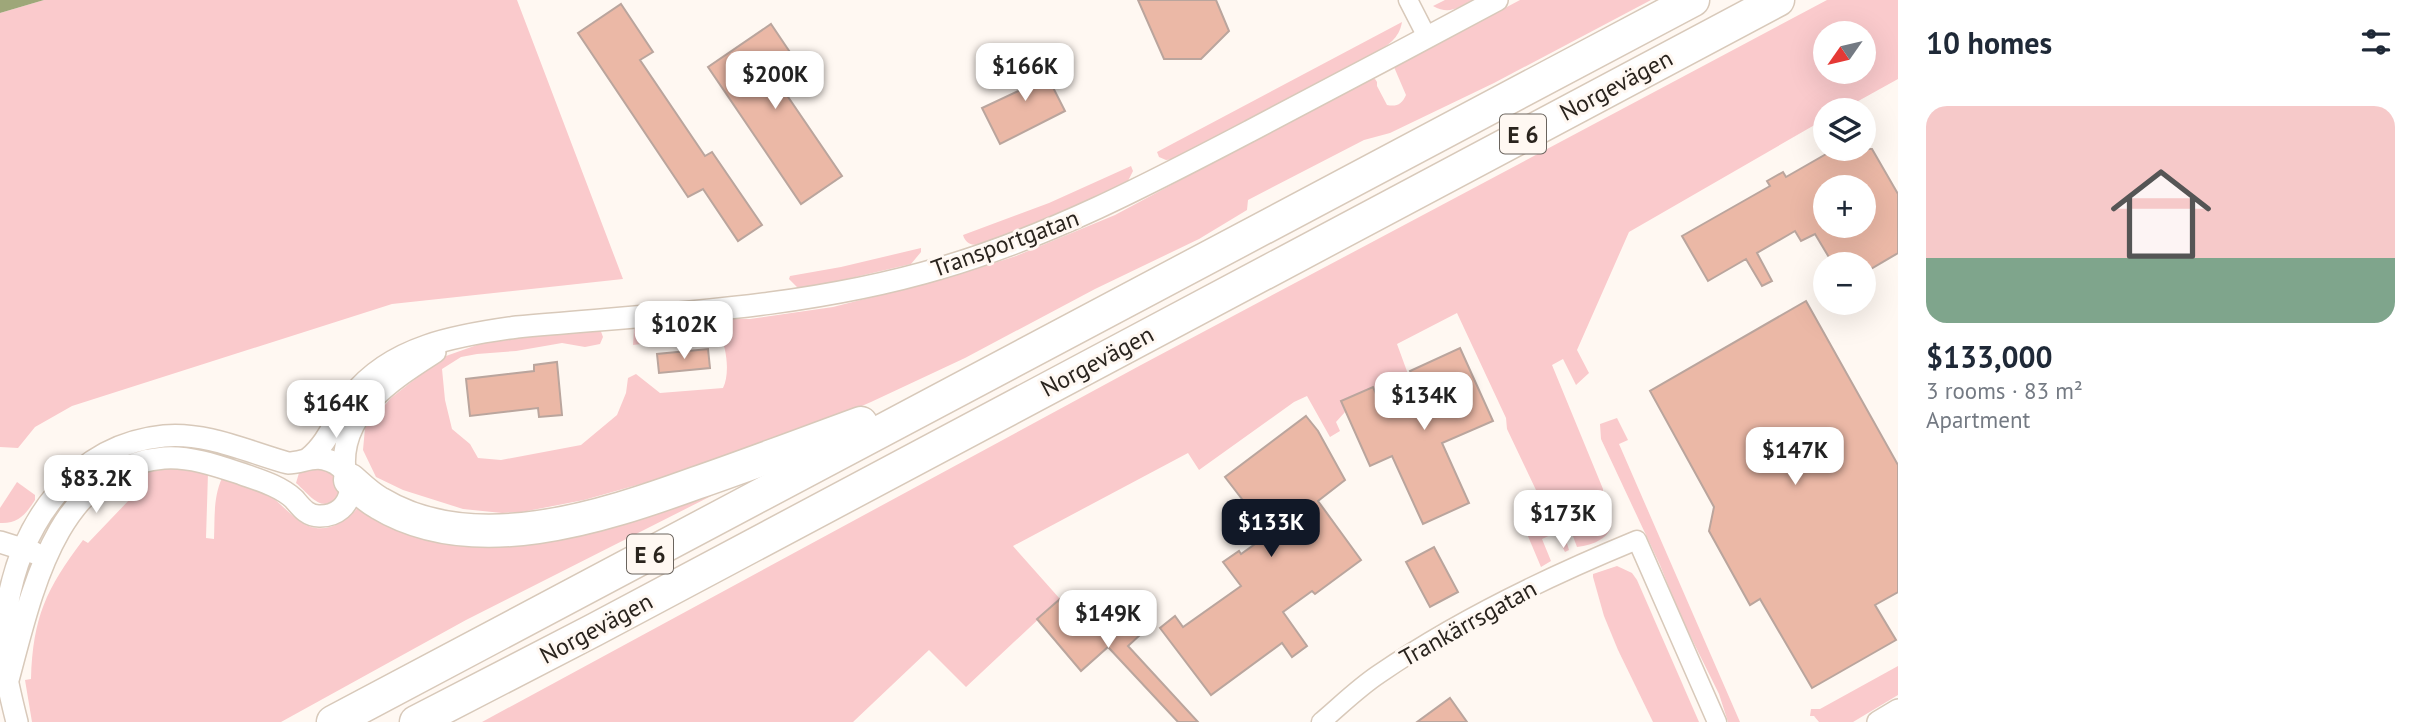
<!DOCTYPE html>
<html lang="en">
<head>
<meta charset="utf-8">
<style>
	body { margin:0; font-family:"PT Sans",sans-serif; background:#f6f6f7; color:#1f2937; height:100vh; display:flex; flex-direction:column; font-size:26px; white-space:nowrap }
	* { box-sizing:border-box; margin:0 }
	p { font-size:23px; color:#747a83 }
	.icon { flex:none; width:38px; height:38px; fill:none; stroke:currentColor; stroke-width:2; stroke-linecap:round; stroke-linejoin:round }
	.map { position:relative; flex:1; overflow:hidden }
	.side { display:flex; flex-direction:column; background:#fff; width:525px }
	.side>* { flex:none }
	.needle { width:46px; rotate:236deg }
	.buttons { position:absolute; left:1813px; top:21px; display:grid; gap:14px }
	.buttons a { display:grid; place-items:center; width:63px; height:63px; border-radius:50%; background:#fff; box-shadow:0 7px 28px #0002; font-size:35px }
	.price { position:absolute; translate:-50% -60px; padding:0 16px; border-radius:14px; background:#fff; color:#222; font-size:23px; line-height:46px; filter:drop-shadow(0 2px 4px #0008) }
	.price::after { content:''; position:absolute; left:50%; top:42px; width:21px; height:16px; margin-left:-10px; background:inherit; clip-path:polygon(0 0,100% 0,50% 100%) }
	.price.active { background:#111827; color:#fff }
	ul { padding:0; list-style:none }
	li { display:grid; align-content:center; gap:14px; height:371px; padding:0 28px }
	li span { display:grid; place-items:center; height:217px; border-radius:21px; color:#555 }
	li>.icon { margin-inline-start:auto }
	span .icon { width:126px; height:126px; fill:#fffc; stroke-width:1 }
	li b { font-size:30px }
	h2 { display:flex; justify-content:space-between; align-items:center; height:84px; padding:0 28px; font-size:30px }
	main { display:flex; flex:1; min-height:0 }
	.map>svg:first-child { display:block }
	.green { fill:#facacc; fill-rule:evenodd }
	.water { fill:#9ea779 }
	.building { fill:#ebb8a6; stroke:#baa59d; stroke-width:2; fill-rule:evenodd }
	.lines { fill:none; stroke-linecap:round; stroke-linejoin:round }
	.minor-casing { stroke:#d8c9ba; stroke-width:21 }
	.tertiary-casing { stroke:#d8c9ba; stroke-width:24 }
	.motorway-casing { stroke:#d8c9ba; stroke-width:35 }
	.minor { stroke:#fff; stroke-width:18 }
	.tertiary { stroke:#fff; stroke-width:21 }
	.motorway { stroke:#fff; stroke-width:32 }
	.labels { text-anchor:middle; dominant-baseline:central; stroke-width:6; stroke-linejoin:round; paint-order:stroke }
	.shield { fill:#fff8f2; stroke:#6a645e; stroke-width:2 }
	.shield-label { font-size:23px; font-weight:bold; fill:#2a241e }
	.street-label { font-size:24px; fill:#2a241e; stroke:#fff8f2 }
</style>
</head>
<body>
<main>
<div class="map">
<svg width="1898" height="722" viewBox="0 0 1898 722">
	<rect width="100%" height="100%" fill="#fff8f2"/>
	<g class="green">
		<polygon points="44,0 517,0 623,279 392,304 72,406 35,427 18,448 0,447 0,13"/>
		<path d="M1445,0H1472C1458,8 1449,15 1433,6Z"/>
		<path d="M1520,0H1651L1494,83L1390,133L1364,140L1248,200L1247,210L1199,239L1095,289L965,358L871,402L802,432L683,472L584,500L522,512L502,513L463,509L403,490L376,477L363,450L365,428L391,398L433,365L446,356L491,340L599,326L603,337L600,344L585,347L562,343L516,351L477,354L461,357L442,369L445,400L452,429L470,444L478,458L501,460L581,445L617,415L626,393L628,378L636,374L660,393L723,388C730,374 727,347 719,334C701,326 647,319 641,344L633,345L634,329L649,324L711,318L750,319L833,307L951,277L1016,256L1115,215L1371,78L1375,79L1377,82V86L1387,105C1397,107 1402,104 1406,95L1394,67Z"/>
		<path d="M1827,0H1898V79L1842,110H1825V119L1629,232L1577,350L1589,373L1576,385L1563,359L1552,365L1603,489V497L1562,513V527L1569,550L1565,552L1555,533L1542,539L1551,561L1541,567L1522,522L1545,509L1507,429L1506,418L1457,313L1397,344L1412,385L1377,396L1373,387L1341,401L1345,412L1336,422L1340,431L1330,437L1307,396L1294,402L1199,470L1188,453L1013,546L1060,599L966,687L929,650L853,722H482L1141,365ZM1825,33H1864V72H1825Z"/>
		<path d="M1402,22C1399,39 1388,45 1375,53L1174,159L1166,160L1159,157L1157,152Z"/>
		<path d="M1131,166L1133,171L1127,183L1068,211L977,245C970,245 965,242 963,235L1049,203Z"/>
		<polygon points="921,248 921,252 911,264 804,289 798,288 789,279 790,276 841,267"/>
		<polygon points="1617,418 1628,440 1619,444 1740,722 1728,722 1719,694 1680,615 1660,565 1601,439 1600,424"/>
		<path d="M168,465L208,473L206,538L214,539C215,518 213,498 222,478C236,482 252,485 264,492C278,500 286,511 298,520C321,538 345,524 360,505L417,527L725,489L466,620L281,722H32L25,680L31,679C33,617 46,589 83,540L88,543L131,498L127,485C139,474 153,470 168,465Z"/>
		<path d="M319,468L334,473L340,491C326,520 308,493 296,483L299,473Z"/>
		<path d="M17,482L35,495V500C26,514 18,524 0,523V508Z"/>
		<path d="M1593,505H1600L1609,511C1619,534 1597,545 1577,547L1568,523L1577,512Z"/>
		<polygon points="1617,566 1632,573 1637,580 1699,722 1653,722 1618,650 1604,616 1593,577 1593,574"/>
		<polygon points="1898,666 1898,695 1853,722 1819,722 1814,716 1810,716 1811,709 1820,709"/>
	</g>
	<polygon class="water" points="0,0 44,0 0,13"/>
	<g class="building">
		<polygon points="1138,0 1216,0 1229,31 1201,59 1164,59"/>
		<polygon points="621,4 653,52 640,60 705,156 712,152 762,225 738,241 703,189 688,197 578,33"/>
		<polygon points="771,24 804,73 782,88 842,176 801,204 708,67"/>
		<polygon points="1034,50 1065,111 1000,144 982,108 1029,86 1016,60"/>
		<path d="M1835,149H1872L1898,194V253L1864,273V264H1833L1815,234L1801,241L1795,231L1757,253L1772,281L1762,286L1746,259L1708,281L1682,236L1770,186L1767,181L1783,172L1786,177ZM1825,187H1864V226H1825Z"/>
		<polygon points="1806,301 1898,465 1898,592 1875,605 1896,640 1812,688 1760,599 1750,605 1709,531 1714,507 1650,391"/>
		<polygon points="1460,348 1493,421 1442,443 1469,503 1423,524 1392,456 1370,466 1341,401 1373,387 1385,414 1422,397 1410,371"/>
		<polygon points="708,349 710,368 659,373 657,354"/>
		<polygon points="557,362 562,415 539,417 538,408 470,416 466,379 534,371 534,365"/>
		<polygon points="1306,416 1318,431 1345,480 1318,501 1361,560 1315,594 1312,591 1283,612 1307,646 1292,657 1282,643 1211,695 1160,628 1175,616 1183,627 1241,586 1223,562 1239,551 1241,554 1269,534 1225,477"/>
		<polygon points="1434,547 1458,592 1430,607 1406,562"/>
		<polygon points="1060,599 1090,633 1115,609 1140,635 1128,646 1198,722 1178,722 1108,647 1081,671 1037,619"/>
		<polygon points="1450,698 1467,722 1417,722"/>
	</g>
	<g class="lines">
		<g class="minor-casing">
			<g id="minor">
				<polyline points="1408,0 1427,37"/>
				<path d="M1321,722C1340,706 1358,688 1379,674C1459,619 1547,577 1637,540L1717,722"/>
			</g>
		</g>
		<g class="tertiary-casing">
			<g id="tertiary">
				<path d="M309,458C328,443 337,416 352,396C391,346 458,335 517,327C659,314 803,309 941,268C1050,236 1149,184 1250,131C1332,88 1415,44 1497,0"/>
				<path d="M345,471C338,413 393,379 435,352"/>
				<polyline points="0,542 35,553"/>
				<path d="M8,680C31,595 56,467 164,458C190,456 218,466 242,474C259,480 280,486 294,499C301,507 307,516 319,516C356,517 363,468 324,459C311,456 301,463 288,463C248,452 207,432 164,436C74,445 21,523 7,607C5,615 3,624 2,633C2,662 10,694 17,722"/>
				<polyline points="1878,722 1898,710"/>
			</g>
		</g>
		<g class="motorway-casing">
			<g id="motorway">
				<path d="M350,480C359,488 368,497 379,503C473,560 602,517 696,483C751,464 806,443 861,423"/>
				<polyline points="333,722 1693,0"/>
				<polyline points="416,722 594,630 1778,0"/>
			</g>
		</g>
		<use href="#minor" class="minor"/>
		<use href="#tertiary" class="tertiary"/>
		<use href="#motorway" class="motorway"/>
	</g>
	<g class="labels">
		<g class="shield">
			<rect x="1500" y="114.5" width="46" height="39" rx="5"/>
			<rect x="627" y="534.5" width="46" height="39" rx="5"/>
		</g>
		<g class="shield-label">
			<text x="1523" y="134">E 6</text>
			<text x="650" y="554">E 6</text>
		</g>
		<g class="street-label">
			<text transform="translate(1616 85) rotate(-28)">Norgevägen</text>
			<text transform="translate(1005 243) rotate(-20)">Transportgatan</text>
			<text transform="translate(1097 361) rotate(-28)">Norgevägen</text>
			<text transform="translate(1468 623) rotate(-29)">Trankärrsgatan</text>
			<text transform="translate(596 628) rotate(-28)">Norgevägen</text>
		</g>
	</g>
</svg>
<div class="buttons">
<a><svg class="needle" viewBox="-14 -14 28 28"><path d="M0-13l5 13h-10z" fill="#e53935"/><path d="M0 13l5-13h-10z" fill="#747a83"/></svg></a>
<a><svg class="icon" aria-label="layers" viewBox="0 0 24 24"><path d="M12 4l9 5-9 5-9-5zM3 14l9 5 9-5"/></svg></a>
<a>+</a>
<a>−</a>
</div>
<b class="price" style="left:1025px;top:103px">$166K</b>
<b class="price" style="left:775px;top:111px">$200K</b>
<b class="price" style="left:684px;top:361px">$102K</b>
<b class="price" style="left:1424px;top:432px">$134K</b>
<b class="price" style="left:336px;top:440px">$164K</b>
<b class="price" style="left:1795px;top:487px">$147K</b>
<b class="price" style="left:96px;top:515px">$83.2K</b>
<b class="price" style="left:1563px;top:550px">$173K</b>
<b class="price active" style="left:1271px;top:559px">$133K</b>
<b class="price" style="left:1108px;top:650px">$149K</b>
</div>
<section class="side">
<h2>10 homes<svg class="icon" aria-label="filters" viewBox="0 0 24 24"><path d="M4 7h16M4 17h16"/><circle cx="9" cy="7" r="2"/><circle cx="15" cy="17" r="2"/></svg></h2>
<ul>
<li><span style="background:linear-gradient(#f6c9c9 70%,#7fa58c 0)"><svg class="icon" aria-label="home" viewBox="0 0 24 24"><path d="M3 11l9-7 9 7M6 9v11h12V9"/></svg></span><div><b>$133,000</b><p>3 rooms · 83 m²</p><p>Apartment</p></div></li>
</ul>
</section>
</main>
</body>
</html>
